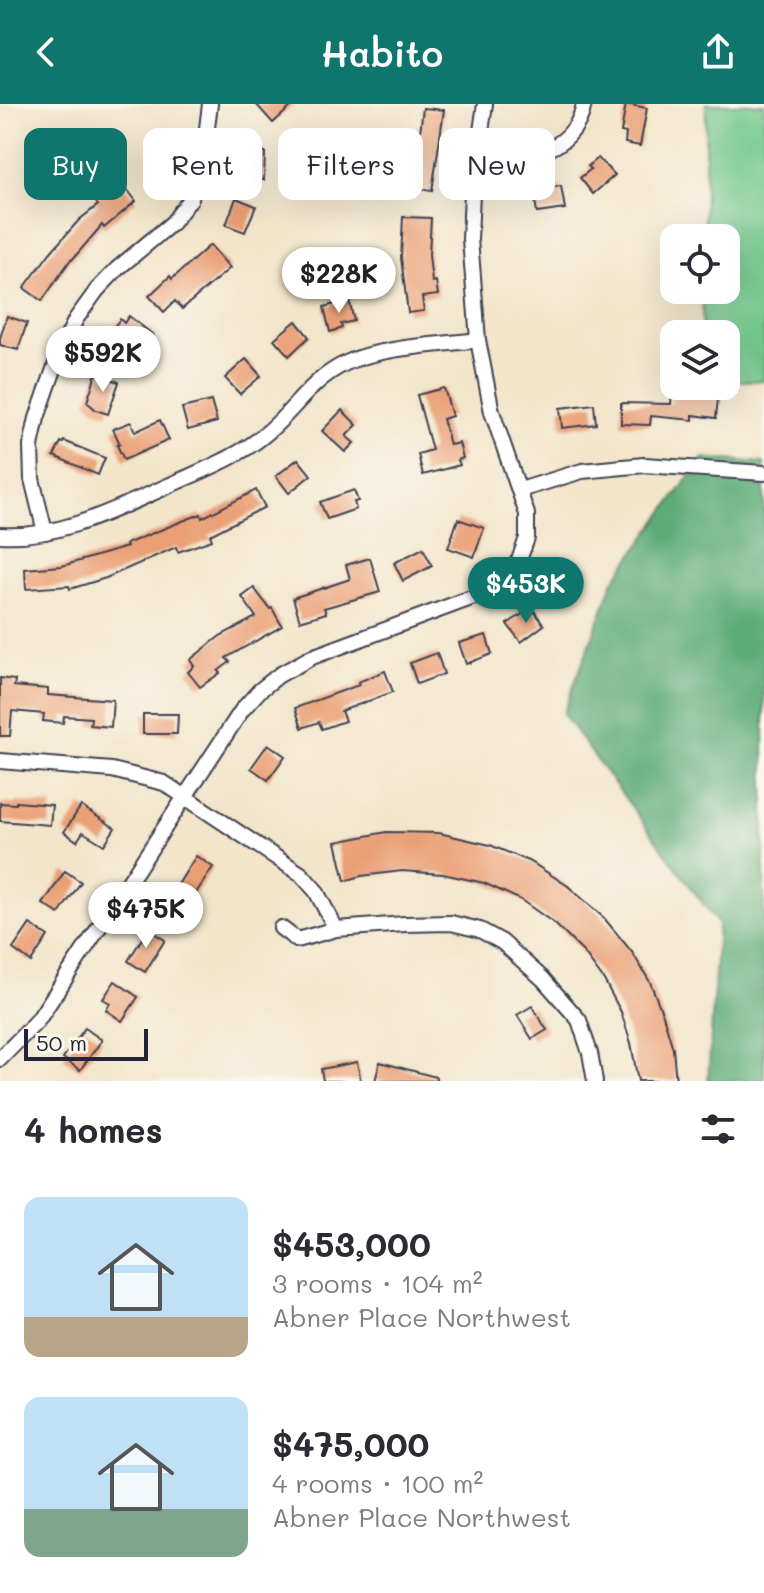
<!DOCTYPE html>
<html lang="en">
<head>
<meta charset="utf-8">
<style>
	body { margin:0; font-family:Mali,sans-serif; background:#f2f2f3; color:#2b2b33; height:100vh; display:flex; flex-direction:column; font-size:30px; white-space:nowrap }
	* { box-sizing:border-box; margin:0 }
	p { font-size:26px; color:#7c7c81 }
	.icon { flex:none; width:44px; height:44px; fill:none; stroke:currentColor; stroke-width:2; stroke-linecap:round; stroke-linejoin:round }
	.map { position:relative; height:977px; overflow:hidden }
	.details { display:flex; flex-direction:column; background:#fff; flex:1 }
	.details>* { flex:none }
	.guide { position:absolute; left:24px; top:24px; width:716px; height:72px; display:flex; gap:16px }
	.fabs { position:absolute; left:660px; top:120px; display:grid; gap:16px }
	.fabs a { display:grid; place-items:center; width:80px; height:80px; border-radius:16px; background:#fff; box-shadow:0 8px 32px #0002; font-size:40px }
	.scale { position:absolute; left:24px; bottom:20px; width:124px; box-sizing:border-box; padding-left:8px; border:4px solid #22223b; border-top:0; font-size:22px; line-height:28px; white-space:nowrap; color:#22223b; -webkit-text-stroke:6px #fbf7ec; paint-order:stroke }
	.price { position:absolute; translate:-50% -68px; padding:0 18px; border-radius:28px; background:#fff; color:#222; font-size:26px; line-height:52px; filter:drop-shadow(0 2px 4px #0008) }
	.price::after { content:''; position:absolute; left:50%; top:48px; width:24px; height:18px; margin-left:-12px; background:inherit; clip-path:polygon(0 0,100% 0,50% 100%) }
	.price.selected { background:#0f766e; color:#fff }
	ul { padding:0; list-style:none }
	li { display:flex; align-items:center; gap:24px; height:200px; padding:0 24px }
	li span { display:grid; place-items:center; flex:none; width:224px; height:160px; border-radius:16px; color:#555 }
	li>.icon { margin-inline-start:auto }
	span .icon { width:96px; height:96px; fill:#fffc; stroke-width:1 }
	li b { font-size:34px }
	h2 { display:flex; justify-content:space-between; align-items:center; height:96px; padding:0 24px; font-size:34px }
	.chip { padding:0 28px; border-radius:16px; background:#fff; box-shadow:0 8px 32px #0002; font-size:28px; line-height:72px }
	.chip.selected { background:#0f766e; color:#fff }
	header { display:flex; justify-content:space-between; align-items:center; height:104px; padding:0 24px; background:#0f766e; color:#fff; font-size:36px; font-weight:600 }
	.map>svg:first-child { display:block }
	.green { fill:#72c78c; stroke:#4a7464; stroke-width:2 }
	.forest { fill:#5dac78; stroke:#40675a; stroke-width:2 }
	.building { fill:#ea9f74 }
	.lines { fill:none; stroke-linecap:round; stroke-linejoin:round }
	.street-casing { stroke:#413f50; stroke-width:18 }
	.street { stroke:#fff; stroke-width:14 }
</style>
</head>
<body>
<header><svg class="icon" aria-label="back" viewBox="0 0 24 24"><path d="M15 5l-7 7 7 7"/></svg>Habito<svg class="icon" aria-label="share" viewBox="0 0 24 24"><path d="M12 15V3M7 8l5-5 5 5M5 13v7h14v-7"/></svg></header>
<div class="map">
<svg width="764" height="977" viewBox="0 0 764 977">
	<rect width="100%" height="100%" fill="#fbf7ec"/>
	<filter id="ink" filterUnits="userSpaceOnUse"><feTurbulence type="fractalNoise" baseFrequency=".0125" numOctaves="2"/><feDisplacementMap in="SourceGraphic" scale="16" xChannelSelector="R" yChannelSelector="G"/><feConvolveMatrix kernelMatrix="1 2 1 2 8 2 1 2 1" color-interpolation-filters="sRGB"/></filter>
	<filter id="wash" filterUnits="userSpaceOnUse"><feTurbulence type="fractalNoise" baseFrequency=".006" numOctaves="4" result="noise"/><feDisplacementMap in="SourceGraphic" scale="32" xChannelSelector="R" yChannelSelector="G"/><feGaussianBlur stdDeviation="1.8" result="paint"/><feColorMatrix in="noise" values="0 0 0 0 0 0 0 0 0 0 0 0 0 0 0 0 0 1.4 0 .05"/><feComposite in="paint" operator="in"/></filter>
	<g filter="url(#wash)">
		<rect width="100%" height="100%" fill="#f2e5ca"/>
		<polygon class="green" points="706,0 764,0 764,277 726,277 726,230 702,230 703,186 726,186 726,134 704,134"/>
		<polygon class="forest" points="703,354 764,359 764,977 708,977 718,820 563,610 614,476"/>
		<g id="blocks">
			<g class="building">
				<polygon points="256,0 294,0 273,19"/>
				<polygon points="626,0 647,4 640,42 625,39 626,29 621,28"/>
				<polygon points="423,4 444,6 432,87 413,84"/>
				<polygon points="244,48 265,48 264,76 243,76"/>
				<polygon points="598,54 615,71 593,90 580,74 591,65 588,62"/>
				<polygon points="120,76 136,97 104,124 102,121 72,156 71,155 42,197 24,184 50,149 79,116 98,101 94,96"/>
				<polygon points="561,82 565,105 537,109 534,89 549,87 549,84"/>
				<polygon points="236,94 256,102 245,128 226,121"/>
				<polygon points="403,113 431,114 429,151 432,178 436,177 438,191 422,193 424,207 408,209 401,154"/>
				<polygon points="210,141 230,164 182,205 175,197 164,208 149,192 170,172 172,175"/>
				<polygon points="349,196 354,217 341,220 342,224 330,228 324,203"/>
				<polygon points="7,212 27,219 18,246 0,241 0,234"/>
				<polygon points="129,212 153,231 135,253 129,248 123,256 106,244 111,235 107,232 120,215 124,219"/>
				<polygon points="296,217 309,233 289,252 274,235"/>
				<polygon points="246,255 261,272 240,290 225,274"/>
				<polygon points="96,270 119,278 108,310 96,306 87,298"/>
				<polygon points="444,284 452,312 443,315 450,341 459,339 463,354 458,356 460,361 423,371 418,350 432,346 417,291"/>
				<polygon points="672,288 718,293 716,314 693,311 693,316 651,312 650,321 621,320 621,299 671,300"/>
				<polygon points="211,297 217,318 188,326 182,304"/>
				<polygon points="594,300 596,320 562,324 560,304"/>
				<polygon points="342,306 357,321 346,332 354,339 345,348 322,327"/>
				<polygon points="160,316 169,336 124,356 117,341 120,340 113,325 131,318 135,328"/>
				<polygon points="64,337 105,354 98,371 54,352 61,338 63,339"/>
				<polygon points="298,355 311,371 289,389 276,372"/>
				<polygon points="256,386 265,403 210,431 212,436 178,448 176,443 106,474 70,485 69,482 26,485 25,465 62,462 127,443 126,440 185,416 201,410 202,414"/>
				<polygon points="354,386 358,397 354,398 356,405 327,415 320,398"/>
				<polygon points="458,415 484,424 474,453 448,444"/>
				<polygon points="423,444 432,462 403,477 394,459"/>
				<polygon points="370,454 380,488 324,504 326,509 300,517 293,494 350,475 346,461"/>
				<polygon points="254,484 270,505 272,504 282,522 226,554 230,558 218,567 220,569 200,583 188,568 194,562 190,556 220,532 256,513 242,493"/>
				<polygon points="532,504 544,521 521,538 507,520"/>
				<polygon points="486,531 492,550 466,560 459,539"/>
				<polygon points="437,549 444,570 417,580 410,559"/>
				<polygon points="385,567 393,588 341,607 345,617 322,625 319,618 302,624 295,604 359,581 358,578"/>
				<polygon points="0,574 15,576 14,582 48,585 48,591 113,596 111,623 90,621 91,614 64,612 63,619 43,617 44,610 12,607 10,632 0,632"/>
				<polygon points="143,610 178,610 177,630 143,630"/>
				<polygon points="268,640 285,652 268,676 251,664"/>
				<polygon points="16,698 52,701 50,721 0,717 0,699 16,700"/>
				<polygon points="81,702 115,724 104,741 83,728 77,737 64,728"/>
				<polygon points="386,728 439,729 490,741 531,758 568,782 604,814 632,848 650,878 663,911 673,945 676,977 638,977 631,939 621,908 604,876 584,849 555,820 521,796 484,779 443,770 402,767 361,772 345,777 336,738"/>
				<polygon points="196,752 213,763 194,792 177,782"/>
				<polygon points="65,767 81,778 59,810 43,800"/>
				<polygon points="30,820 48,832 31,858 13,845"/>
				<polygon points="148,825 165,836 145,868 128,857"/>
				<polygon points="115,877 138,893 122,917 106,906 110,899 103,895"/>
				<polygon points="532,902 547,926 532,935 517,911"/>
				<polygon points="85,924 102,936 80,966 63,954"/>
				<polygon points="357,958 361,977 323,977 321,965"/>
				<polygon points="380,958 436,973 436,977 375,977"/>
			</g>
		</g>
	</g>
	<g filter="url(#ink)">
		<use href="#blocks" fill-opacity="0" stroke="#413f50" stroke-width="2"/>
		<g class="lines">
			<g class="street-casing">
				<g id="street">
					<path d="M478,43C497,45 518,49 537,47C561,45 580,24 584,0"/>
					<polyline points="520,386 582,367 644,361 764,369"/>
					<polyline points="45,428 32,375 31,342 37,314 60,248 76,215 97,186 117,165 172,119 190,96 202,64 210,0"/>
					<path d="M0,431C59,435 116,405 168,382C203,366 240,353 269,327C297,303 311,276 346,259C380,243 440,241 478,236"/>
					<polyline points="0,657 112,666 164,679 301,770 316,787 336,825"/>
					<polyline points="281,824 297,836 336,825 405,820 451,819 480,826 502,838 543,875 579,916 590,949 595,977"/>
					<polyline points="0,955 38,916 242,606 259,587 279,571 312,553 482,490 503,477 519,456 527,434 527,410 492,308 478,236 470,135 472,89 485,0"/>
				</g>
			</g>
			<use href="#street" class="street"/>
		</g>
	</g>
</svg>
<div class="fabs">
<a><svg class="icon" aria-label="locate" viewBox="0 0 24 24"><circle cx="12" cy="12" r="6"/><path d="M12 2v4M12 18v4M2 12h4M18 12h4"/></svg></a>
<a><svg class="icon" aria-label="layers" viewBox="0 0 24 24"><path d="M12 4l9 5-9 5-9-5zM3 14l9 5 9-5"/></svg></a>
</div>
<div class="scale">50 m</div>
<b class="price" style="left:339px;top:211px">$228K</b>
<b class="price" style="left:103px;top:290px">$592K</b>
<b class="price selected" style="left:526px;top:521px">$453K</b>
<b class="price" style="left:146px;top:846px">$475K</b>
<div class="guide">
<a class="chip selected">Buy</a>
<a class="chip">Rent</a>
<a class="chip">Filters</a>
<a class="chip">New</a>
</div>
</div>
<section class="details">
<h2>4 homes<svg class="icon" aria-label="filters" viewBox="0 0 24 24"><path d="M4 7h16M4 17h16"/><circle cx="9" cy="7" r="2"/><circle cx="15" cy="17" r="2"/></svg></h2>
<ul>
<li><span style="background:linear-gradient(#bfe0f5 75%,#b9a48a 0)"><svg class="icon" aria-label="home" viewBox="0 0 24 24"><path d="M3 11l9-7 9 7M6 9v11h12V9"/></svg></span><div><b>$453,000</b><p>3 rooms · 104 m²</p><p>Abner Place Northwest</p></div></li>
<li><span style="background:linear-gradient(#bfe0f5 70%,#7fa58c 0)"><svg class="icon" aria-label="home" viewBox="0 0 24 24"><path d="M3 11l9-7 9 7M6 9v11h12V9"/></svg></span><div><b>$475,000</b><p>4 rooms · 100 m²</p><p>Abner Place Northwest</p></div></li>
</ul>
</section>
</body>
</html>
